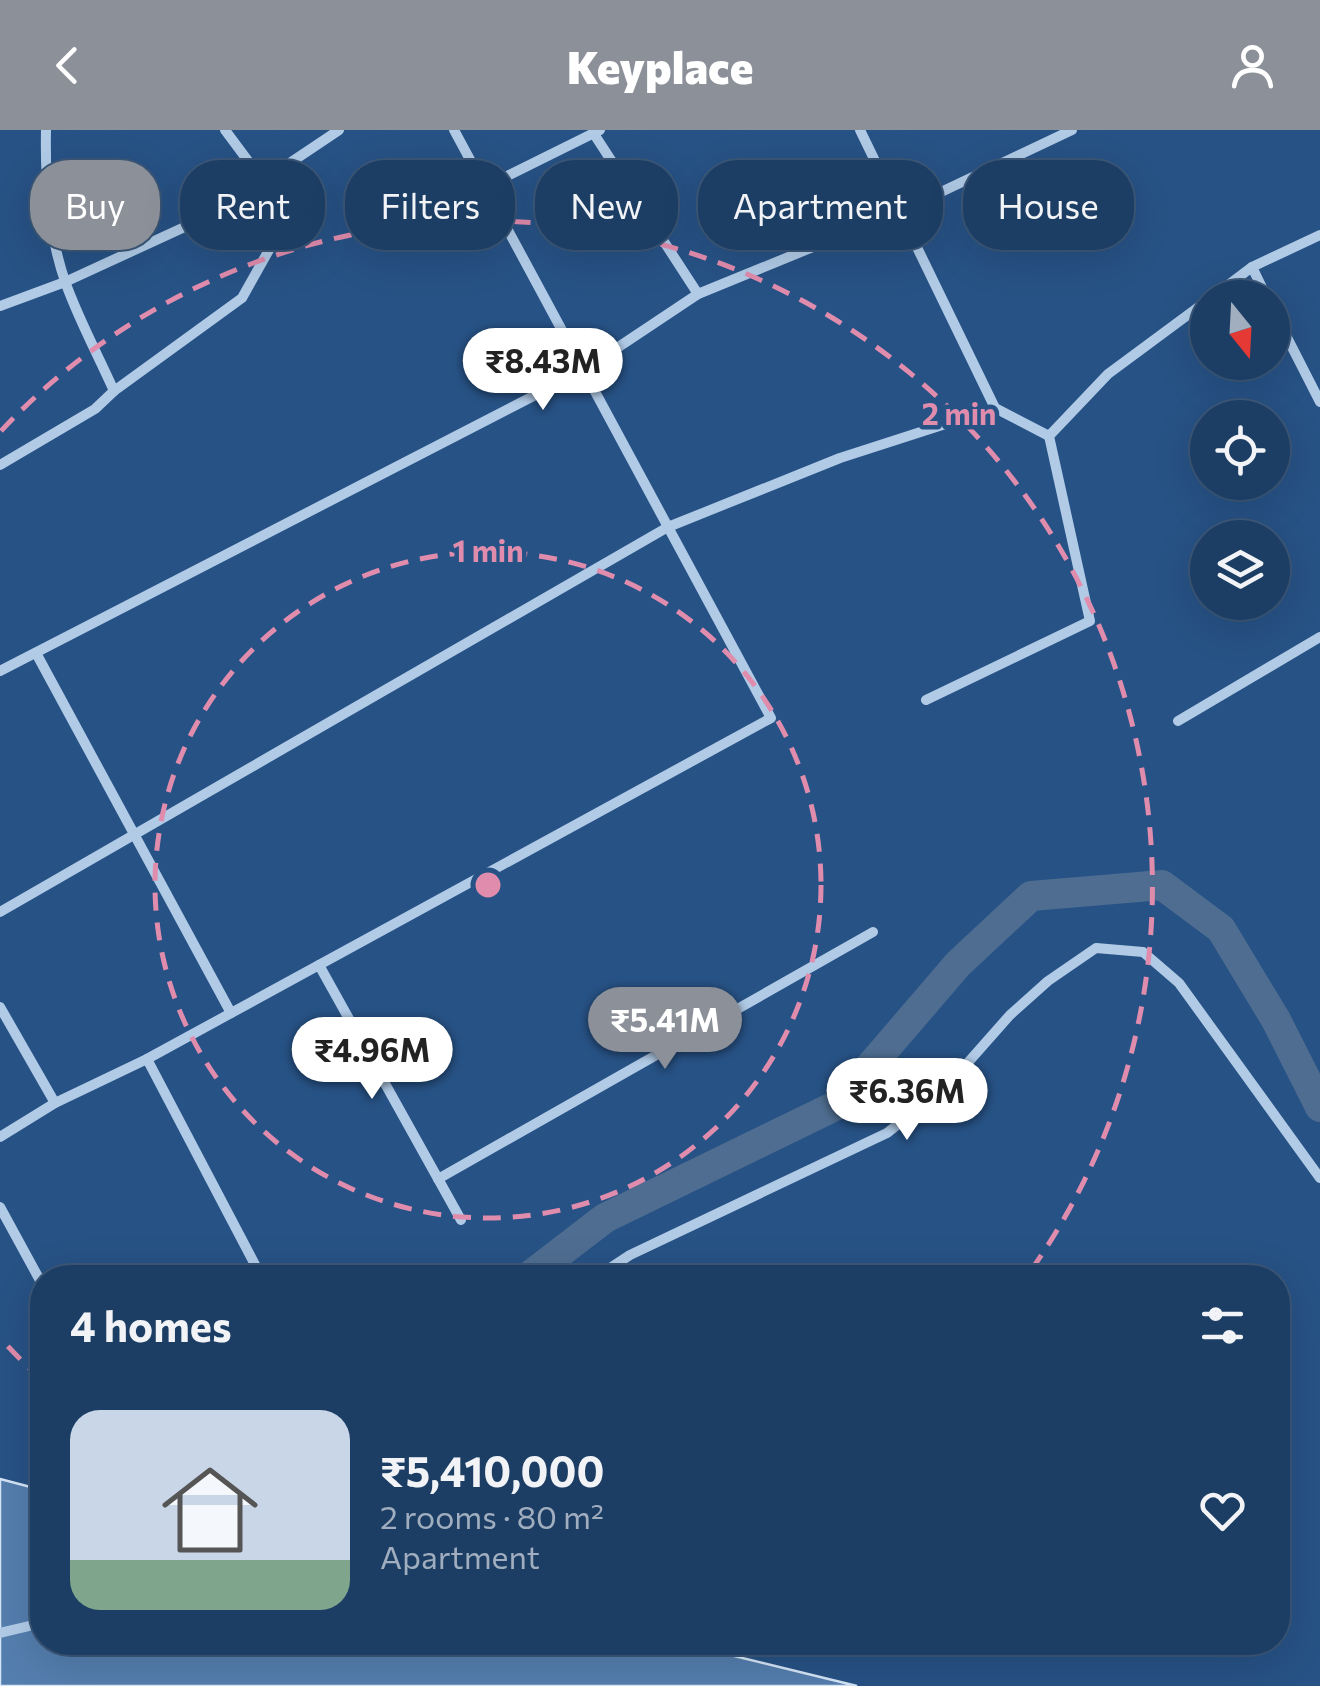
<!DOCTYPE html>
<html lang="en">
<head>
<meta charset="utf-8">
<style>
	body { margin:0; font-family:Commissioner,sans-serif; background:#2a496d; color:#f1f3f6; height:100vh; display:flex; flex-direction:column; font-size:38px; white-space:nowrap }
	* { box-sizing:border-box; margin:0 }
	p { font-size:32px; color:#a0aebf }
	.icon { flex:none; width:55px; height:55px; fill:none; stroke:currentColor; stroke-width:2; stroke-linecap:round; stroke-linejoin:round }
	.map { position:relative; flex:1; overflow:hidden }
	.side { position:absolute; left:30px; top:1135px; width:1260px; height:390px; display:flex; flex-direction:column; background:#1d3e64; border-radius:40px; box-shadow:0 10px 40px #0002,0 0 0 2px #3b5778 }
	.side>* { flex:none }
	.banner { position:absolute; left:30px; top:30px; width:1260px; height:90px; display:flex; gap:20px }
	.needle { width:65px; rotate:162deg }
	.buttons { position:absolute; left:1190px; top:150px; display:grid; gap:20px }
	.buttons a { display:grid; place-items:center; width:100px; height:100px; border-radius:50%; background:#1d3e64; box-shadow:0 10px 40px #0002,0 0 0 2px #3b5778; font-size:50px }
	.price { position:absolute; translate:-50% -85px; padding:0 22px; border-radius:35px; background:#fff; color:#222; font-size:32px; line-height:65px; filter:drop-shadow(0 2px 5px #0008) }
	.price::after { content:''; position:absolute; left:50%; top:60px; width:30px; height:22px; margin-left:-15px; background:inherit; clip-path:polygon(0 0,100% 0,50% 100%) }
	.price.on { background:#8c9099; color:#fff }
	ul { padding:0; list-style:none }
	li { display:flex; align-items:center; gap:30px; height:250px; padding:0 40px }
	li span { display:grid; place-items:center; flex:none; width:280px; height:200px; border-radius:30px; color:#555 }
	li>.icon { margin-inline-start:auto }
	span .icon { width:120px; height:120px; fill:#fffc; stroke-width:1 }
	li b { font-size:42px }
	h2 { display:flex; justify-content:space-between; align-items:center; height:120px; padding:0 40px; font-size:42px }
	.tag { padding:0 35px; border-radius:40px; background:#1d3e64; box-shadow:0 10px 40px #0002,0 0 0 2px #3b5778; font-size:35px; line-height:90px }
	.tag.on { background:#8c9099; color:#fff }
	header { display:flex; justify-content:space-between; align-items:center; height:130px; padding:0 40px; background:#8c9099; color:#fff; font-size:45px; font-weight:800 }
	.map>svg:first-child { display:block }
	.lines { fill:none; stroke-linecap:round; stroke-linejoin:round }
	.canal { stroke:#4e6d90; stroke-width:30 }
	.building { fill:#547eae; stroke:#d5e5f6; stroke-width:2.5 }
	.street { stroke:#b1cbe7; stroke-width:10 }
	.ring { fill:none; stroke:#e08cad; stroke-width:5; stroke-dasharray:18 12 }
	.centre { fill:#e08cad; stroke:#275285; stroke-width:5 }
	.ring-label { font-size:30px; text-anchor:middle; font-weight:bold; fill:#e08cad; stroke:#275285; stroke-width:9; stroke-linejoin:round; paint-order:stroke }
</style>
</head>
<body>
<header><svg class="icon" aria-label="back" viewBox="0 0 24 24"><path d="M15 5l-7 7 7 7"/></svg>Keyplace<svg class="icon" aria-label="person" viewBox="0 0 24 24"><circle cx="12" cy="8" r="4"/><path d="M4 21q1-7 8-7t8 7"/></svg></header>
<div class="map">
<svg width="1320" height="1556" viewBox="0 0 1320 1556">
	<rect width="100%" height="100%" fill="#275285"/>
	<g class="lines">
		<polyline class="canal" points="527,1148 605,1088 837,975 958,834 1031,766 1162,755 1221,799 1276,890 1320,977"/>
	</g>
	<polygon class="building" points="0,1349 42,1360 42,1512 677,1512 857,1556 0,1556"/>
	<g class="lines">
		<g class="street">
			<path d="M46,0C45,50 49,107 66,154C79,190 98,225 114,261"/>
			<polyline points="225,0 263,51"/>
			<polyline points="860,0 995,278"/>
			<polyline points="594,4 698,164"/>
			<polyline points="485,57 600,0"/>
			<polyline points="1252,137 1267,168"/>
			<polyline points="1211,168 1252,137 1320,105"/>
			<polyline points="0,176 65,152 239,72 250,66 263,51 339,0"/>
			<polyline points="1272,178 1320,272"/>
			<polyline points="0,335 95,279 114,261 242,168 274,111 272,96 250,66"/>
			<polyline points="36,523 231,883"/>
			<polyline points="0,541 584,240 698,164 901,81 1072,0"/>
			<polyline points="926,570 1090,491 1049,306 1108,244 1208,170"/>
			<polyline points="1178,591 1320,507"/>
			<polyline points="0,782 668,397 840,328 995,278 1049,306"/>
			<polyline points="319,835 461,1090"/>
			<polyline points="0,877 55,973"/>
			<polyline points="147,929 262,1148"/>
			<polyline points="0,1007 55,973 147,929 771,588 454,0"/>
			<polyline points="438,1049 873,802"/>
			<polyline points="0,1077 42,1154"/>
			<polyline points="595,1148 630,1125 887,1003 949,954 1010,885 1048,851 1096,818 1143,822 1179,853 1320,1048"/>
			<polyline points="0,1503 42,1493"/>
		</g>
	</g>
	<g class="ring">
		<circle cx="488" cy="755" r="333"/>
		<path d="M42 1250A666 666 0 0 1 1 1209M1 301A666 666 0 0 1 1027 1146"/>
	</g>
	<circle cx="488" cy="755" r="15" class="centre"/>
	<g class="ring-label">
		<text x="959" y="295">2 min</text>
		<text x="488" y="432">1 min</text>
	</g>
</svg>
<div class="buttons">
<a><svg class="needle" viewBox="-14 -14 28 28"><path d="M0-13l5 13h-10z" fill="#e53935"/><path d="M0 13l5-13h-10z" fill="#a0aebf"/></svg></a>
<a><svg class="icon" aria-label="locate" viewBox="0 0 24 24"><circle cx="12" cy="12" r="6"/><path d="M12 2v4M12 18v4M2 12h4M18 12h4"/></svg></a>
<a><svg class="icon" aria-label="layers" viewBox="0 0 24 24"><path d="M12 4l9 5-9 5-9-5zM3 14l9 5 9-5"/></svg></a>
</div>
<b class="price" style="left:543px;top:283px">₹8.43M</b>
<b class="price on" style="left:665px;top:942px">₹5.41M</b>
<b class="price" style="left:372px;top:972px">₹4.96M</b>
<b class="price" style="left:907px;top:1013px">₹6.36M</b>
<div class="banner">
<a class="tag on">Buy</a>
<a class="tag">Rent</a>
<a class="tag">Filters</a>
<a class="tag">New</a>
<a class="tag">Apartment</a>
<a class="tag">House</a>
</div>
<section class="side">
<h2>4 homes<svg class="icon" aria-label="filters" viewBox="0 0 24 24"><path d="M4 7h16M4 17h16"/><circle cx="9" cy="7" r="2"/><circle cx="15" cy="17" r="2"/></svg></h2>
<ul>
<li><span style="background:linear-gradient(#c9d6e8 75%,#7fa58c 0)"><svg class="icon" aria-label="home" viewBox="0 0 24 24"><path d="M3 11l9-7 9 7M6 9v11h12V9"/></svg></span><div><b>₹5,410,000</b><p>2 rooms · 80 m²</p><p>Apartment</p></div><svg class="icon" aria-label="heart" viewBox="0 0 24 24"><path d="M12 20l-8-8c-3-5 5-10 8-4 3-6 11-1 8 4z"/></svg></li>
</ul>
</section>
</div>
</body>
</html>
